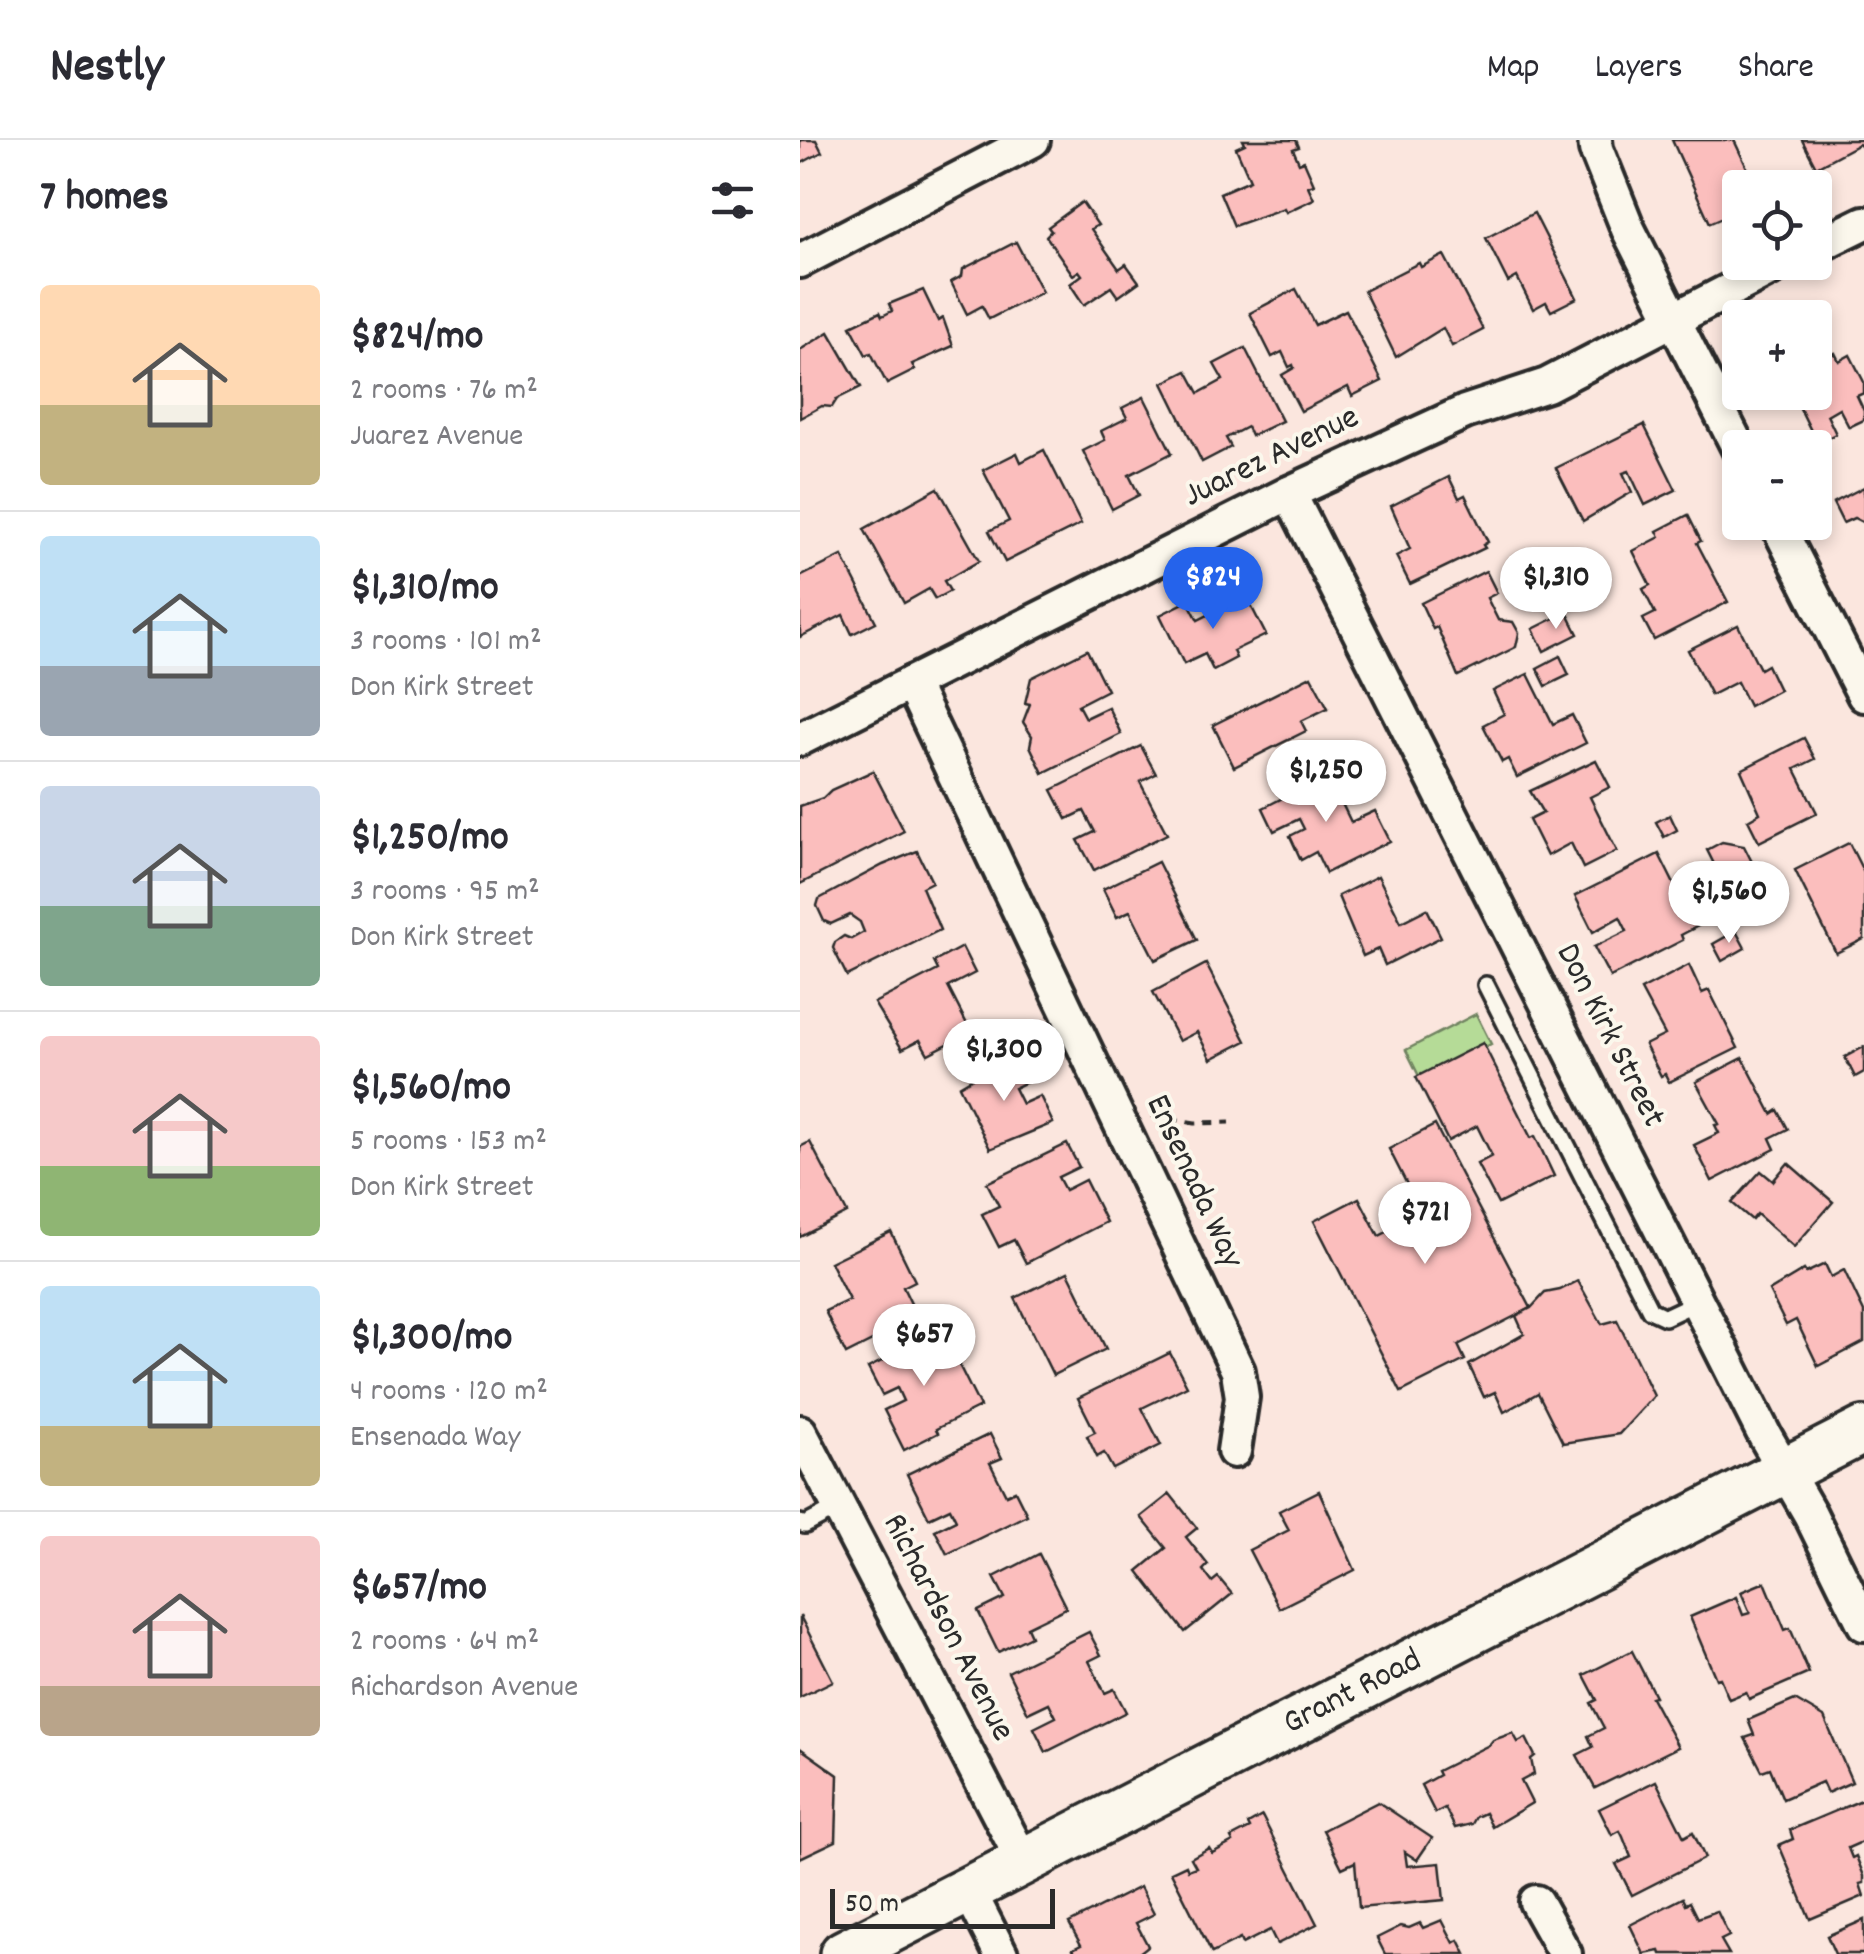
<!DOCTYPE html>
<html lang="en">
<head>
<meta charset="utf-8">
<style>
	body { margin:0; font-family:Dekko,sans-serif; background:#f2f2f3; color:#2b2b33; height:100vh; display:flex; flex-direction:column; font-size:38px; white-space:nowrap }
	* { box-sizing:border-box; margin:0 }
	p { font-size:32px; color:#7c7c81 }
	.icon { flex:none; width:55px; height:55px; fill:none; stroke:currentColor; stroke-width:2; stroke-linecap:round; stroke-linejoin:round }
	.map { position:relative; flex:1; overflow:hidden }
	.panel { display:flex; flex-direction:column; background:#fff; width:800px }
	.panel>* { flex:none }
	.buttons { position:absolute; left:922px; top:30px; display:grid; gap:20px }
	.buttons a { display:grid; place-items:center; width:110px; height:110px; border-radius:10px; background:#fff; box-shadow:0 5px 15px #0003; font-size:50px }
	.scale { position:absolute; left:30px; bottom:25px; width:225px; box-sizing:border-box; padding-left:10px; border:5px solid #2b2b2b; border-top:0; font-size:28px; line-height:35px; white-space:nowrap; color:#2b2b2b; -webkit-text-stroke:8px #fbf7ec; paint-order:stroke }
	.price { position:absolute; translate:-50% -85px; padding:0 22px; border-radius:35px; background:#fff; color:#222; font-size:32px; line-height:65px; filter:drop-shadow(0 2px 5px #0008) }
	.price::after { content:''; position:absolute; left:50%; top:60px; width:30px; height:22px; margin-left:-15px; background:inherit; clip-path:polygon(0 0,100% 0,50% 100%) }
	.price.on { background:#2563eb; color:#fff }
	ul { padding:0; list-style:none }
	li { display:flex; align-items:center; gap:30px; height:250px; padding:0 40px }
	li+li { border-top:2px solid #e1e1e2 }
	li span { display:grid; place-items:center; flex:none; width:280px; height:200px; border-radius:10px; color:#555 }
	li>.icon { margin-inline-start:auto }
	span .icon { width:120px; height:120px; fill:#fffc; stroke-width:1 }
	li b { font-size:42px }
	h2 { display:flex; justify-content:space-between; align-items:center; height:120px; padding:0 40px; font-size:42px }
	header { display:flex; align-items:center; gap:60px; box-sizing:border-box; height:140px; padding:0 50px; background:#fff; border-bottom:2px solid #e1e1e2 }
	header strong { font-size:48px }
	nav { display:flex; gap:55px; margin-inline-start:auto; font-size:35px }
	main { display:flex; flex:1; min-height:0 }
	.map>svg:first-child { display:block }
	.green { fill:#b5db97; stroke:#708361; stroke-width:2.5 }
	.building { fill:#fbbebd; stroke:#2b2b2b; stroke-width:2.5 }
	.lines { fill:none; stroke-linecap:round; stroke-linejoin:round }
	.service-casing { stroke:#2b2b2b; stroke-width:22 }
	.minor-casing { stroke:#2b2b2b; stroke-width:40 }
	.secondary-casing { stroke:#2b2b2b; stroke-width:52 }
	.path { stroke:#2b2b2b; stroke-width:5; stroke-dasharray:10 8; stroke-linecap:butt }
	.service { stroke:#fbf7ec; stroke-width:15 }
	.minor { stroke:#fbf7ec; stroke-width:32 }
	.secondary { stroke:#fbf7ec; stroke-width:45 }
	.labels { text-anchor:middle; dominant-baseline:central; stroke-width:8; stroke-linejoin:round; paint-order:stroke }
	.street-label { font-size:35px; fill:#2b2b2b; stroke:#fbf7ec }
</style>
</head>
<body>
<header>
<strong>Nestly</strong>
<nav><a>Map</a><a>Layers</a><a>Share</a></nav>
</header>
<main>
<section class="panel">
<h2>7 homes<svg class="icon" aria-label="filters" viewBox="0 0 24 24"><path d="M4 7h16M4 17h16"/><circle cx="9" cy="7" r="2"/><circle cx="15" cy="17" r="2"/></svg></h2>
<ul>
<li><span style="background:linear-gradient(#ffd9b3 60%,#c2b280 0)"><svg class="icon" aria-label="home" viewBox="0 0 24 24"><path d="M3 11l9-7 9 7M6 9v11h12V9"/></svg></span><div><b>$824/mo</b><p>2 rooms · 76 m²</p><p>Juarez Avenue</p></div></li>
<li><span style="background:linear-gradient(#bfe0f5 65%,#9aa5b1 0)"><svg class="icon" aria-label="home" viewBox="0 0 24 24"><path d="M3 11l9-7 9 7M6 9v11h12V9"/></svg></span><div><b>$1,310/mo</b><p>3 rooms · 101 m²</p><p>Don Kirk Street</p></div></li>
<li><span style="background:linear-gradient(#c9d6e8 60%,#7fa58c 0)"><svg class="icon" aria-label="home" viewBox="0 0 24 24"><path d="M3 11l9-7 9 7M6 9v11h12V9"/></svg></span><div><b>$1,250/mo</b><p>3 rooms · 95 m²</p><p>Don Kirk Street</p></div></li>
<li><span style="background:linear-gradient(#f6c9c9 65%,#8fb573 0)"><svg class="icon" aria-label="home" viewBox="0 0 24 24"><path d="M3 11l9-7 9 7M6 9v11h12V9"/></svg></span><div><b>$1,560/mo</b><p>5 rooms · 153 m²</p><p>Don Kirk Street</p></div></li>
<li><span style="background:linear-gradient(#bfe0f5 70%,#c2b280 0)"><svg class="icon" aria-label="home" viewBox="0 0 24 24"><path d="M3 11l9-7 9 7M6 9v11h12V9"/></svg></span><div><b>$1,300/mo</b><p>4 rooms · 120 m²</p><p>Ensenada Way</p></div></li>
<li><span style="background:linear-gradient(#f6c9c9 75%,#b9a48a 0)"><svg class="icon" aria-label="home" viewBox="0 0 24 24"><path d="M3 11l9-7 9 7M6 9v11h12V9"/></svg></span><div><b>$657/mo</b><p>2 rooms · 64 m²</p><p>Richardson Avenue</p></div></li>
</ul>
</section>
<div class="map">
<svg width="1064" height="1814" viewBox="0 0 1064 1814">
	<rect width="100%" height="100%" fill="#fbe6de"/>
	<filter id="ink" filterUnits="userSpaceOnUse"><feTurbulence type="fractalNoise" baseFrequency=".01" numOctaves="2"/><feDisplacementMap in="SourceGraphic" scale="20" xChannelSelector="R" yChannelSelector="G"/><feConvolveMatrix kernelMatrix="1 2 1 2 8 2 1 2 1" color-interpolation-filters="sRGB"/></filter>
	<g filter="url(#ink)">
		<polygon class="green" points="676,874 691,904 685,907 683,903 619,936 606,910"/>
		<g class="building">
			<polygon points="0,0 16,0 22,12 0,24"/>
			<polygon points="443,0 496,0 499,7 493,9 499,23 504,21 514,44 508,46 514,59 486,72 484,68 434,86 420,53 450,40 436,8 445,4"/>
			<polygon points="872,0 934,0 948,30 928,39 940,70 910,83"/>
			<polygon points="1002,0 1064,0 1064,9 1059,4 1016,27"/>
			<polygon points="282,62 298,85 291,89 319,129 326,124 339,142 318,157 311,147 284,165 270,144 282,135 279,131 273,135 246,96 251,91 248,87"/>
			<polygon points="734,73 777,158 751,171 746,162 733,169 717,137 708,142 686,98"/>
			<polygon points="216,102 242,152 189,179 182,166 167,174 151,142 162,136 163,129"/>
			<polygon points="644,115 683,190 652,206 643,188 596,217 564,151 619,123 621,127"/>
			<polygon points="496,149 515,185 546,170 582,241 552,256 548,247 501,271 482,235 494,228 493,225 489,227 482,212 472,217 450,173"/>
			<polygon points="123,150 138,181 143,178 153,206 112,224 115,230 87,244 71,213 66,215 51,186 80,172 82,176 92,171 89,164"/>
			<polygon points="29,192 61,247 37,259 32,267 22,266 0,278 0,210"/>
			<polygon points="445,208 482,281 451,296 447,287 426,298 431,307 402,322 363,243 387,231 399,253 423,240 414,224"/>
			<polygon points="1018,212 1022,219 1035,213 1039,221 1050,215 1064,242 1064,253 1057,256 1064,271 1064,280 1049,287 1039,268 1027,275 1036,294 1017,303 992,252 1015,252 1015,213"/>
			<polygon points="344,257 372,313 329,335 339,355 312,369 283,311 305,300 301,291 327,278 322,268"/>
			<polygon points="844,285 876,350 845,365 829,331 823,333 832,352 783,381 756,328"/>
			<polygon points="244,310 281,384 205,422 189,391 209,381 183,330 217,313 221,322"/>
			<polygon points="649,337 659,358 665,355 688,402 683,405 685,408 610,444 596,416 610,409 591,366"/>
			<polygon points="1064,347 1064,383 1054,378 1043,383 1033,363"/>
			<polygon points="138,348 179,421 144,441 150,451 135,459 129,449 104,463 64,389"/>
			<polygon points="888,375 901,401 897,403 928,462 854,500 843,479 855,473 843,449 850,445 833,411 860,397 857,391"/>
			<polygon points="42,416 76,482 52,494 43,475 0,497 0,437"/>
			<polygon points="686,431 697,453 687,458 698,480 713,482 719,493 716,507 658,536 637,487 633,489 621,463"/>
			<polygon points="446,456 466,495 433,511 436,518 413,530 405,514 384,524 360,475 388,461 398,480"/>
			<polygon points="767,472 778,494 744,511 733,489"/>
			<polygon points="938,485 960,529 967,525 979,550 949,566 937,542 911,555 888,510"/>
			<polygon points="287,510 307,550 278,565 285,578 308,567 321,594 243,633 230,606 232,596 223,582 230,564 225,563 231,538"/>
			<polygon points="760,516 769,535 746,546 737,528"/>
			<polygon points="728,534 753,584 772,575 786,603 717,637 708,619 702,622 683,585 704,574 693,551"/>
			<polygon points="511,536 528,568 501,581 506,591 434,627 413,585"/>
			<polygon points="1004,598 1015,619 995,629 1017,673 959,702 948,680 960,673 941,630"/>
			<polygon points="341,606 356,634 340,642 367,694 294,730 278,700 295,692 284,671 267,679 252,650"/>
			<polygon points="796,620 810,647 790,657 817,711 783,728 771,703 747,716 729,680 743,673 730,651"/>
			<polygon points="73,631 104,691 0,744 0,666 23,658 31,650"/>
			<polygon points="528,635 551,682 575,671 590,701 526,733 516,712 501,720 490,696 504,689 499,679 474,691 463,668"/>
			<polygon points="870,675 877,690 864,697 856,682"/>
			<polygon points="922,702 944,706 956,730 925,746 907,710"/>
			<polygon points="1049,703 1064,733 1064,799 1036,813 995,730"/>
			<polygon points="117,711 132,742 122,747 140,790 47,836 33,808 35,802 44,796 51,799 64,792 60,782 50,775 31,784 24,781 17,766 19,759 83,725"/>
			<polygon points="859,714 883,762 887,760 900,785 881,795 883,800 810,837 794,807 827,791 820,777 793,792 775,756"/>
			<polygon points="358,722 397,800 355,820 330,771 317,777 303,749"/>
			<polygon points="578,736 601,782 627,769 641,797 585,825 578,809 563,816 538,756"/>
			<polygon points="936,791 945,808 922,821 913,804"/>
			<polygon points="162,807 175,833 148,847 171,892 128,914 120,900 102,909 74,863 138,830 134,822"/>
			<polygon points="406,824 446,901 411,919 397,892 379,901 353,852"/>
			<polygon points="889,825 902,853 909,850 938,908 869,942 865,934 861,936 845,905 865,895 841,850"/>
			<polygon points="683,903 731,998 735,996 754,1036 698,1064 677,1024 692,1016 677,986 648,1001 616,937"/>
			<polygon points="1064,907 1064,932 1055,937 1045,917"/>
			<polygon points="215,913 229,941 214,948 222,964 240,956 253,983 190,1009 159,946"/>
			<polygon points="943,918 972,974 978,970 988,989 970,998 975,1009 912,1041 894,1005 919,993 915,985 919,984 896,942"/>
			<polygon points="635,985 731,1168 658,1205 665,1220 601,1252 514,1081 559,1058 579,1096 622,1074 589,1009"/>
			<polygon points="10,1002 47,1073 0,1097 0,1007"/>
			<polygon points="267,1004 279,1027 258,1037 265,1050 285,1040 306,1082 226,1123 214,1100 199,1107 182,1074 199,1066 187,1043"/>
			<polygon points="988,1023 1033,1062 994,1107 957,1074 952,1080 932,1063 961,1031 973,1041"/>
			<polygon points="91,1092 115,1141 103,1147 114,1170 76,1189 80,1197 46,1214 25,1171 49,1160 30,1122"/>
			<polygon points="1025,1124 1031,1137 1044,1130 1064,1172 1064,1202 1018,1226 996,1180 986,1185 969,1151 1004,1130 1006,1133"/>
			<polygon points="268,1132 306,1209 253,1235 215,1158"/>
			<polygon points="778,1141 802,1184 817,1180 854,1256 819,1294 763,1303 738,1253 704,1272 695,1252 684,1257 669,1225 724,1194 716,1176 731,1168 745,1153 760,1150"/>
			<polygon points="142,1191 180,1267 136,1289 138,1293 104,1310 84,1270 103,1261 97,1248 82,1255 68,1228"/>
			<polygon points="370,1213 387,1246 342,1268 361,1305 313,1329 304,1313 297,1317 287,1296 295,1292 278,1258"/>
			<polygon points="190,1294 202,1318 190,1323 206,1355 215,1351 227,1375 147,1414 135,1390 156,1380 150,1368 129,1378 107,1334"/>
			<polygon points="519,1351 555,1430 479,1468 449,1410 489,1390 479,1371"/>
			<polygon points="370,1354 397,1388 386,1397 408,1425 403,1430 412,1442 418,1437 432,1454 385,1492 338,1431 366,1408 341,1377"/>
			<polygon points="239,1414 266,1468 227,1487 231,1496 198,1512 178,1471 205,1458 194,1437"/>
			<polygon points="965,1442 985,1490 990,1488 1009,1533 949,1559 946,1552 929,1559 920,1538 916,1539 890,1477 936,1457 943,1475 950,1473 941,1452"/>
			<polygon points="0,1476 33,1541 0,1557"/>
			<polygon points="289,1492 301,1515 289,1521 305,1553 314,1549 326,1572 246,1612 234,1588 256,1577 249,1563 228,1573 208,1532"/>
			<polygon points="832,1511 855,1556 851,1557 878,1607 795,1648 777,1615 793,1607 788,1596 804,1588 791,1563 797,1560 784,1535"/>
			<polygon points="995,1560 1024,1577 1052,1642 1027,1653 1022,1642 983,1659 970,1628 962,1631 945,1598 954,1595 948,1580"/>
			<polygon points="713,1593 718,1602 726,1598 735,1616 731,1619 734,1634 721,1641 732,1663 692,1687 685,1673 676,1677 672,1684 655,1688 645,1668 635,1673 621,1645 639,1635 637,1631 689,1605 693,1600"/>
			<polygon points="0,1608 38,1635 36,1701 0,1718"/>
			<polygon points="856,1641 884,1697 893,1692 905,1718 832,1755 816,1724 831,1717 823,1697 820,1691 812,1695 799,1669"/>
			<polygon points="1064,1659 1064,1701 1048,1708 1052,1718 1056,1716 1064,1736 1064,1743 1060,1744 1064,1756 1010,1779 979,1705 993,1699 990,1690"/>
			<polygon points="578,1662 632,1698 617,1720 605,1712 607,1726 640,1723 644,1760 559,1768 555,1722 542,1728 523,1690"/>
			<polygon points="462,1676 517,1784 477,1804 470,1790 442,1804 440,1799 412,1813 371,1732 386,1725 388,1730 396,1727 391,1718 409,1708 412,1713 433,1702 431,1698 450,1688 448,1684"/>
			<polygon points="340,1747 354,1774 336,1783 348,1806 338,1814 276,1814 273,1809 281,1805 269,1783"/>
			<polygon points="883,1758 886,1764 890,1762 898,1778 917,1771 929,1796 921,1800 929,1814 861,1814 860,1811 844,1814 830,1785"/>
			<polygon points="642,1780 654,1803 659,1800 666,1814 585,1814 577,1798 601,1786 609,1788 620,1783 623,1788"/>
			<polygon points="1064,1780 1064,1814 1035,1814 1027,1796"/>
		</g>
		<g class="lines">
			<g class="service-casing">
				<g id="service">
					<polyline points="686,845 850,1170 865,1177 899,1161"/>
					<polyline points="0,1383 5,1385 39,1367"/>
				</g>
			</g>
			<g class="minor-casing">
				<g id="minor">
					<polyline points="795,0 796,9 828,89 940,311"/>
					<polyline points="1015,107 1064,83"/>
					<polyline points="0,121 233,0"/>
					<polyline points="489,353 965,1296 1010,1374 1064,1484"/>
					<polyline points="976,382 1064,555"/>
					<polyline points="111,543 438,1231 442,1257 434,1311"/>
					<polyline points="0,599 489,353 665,272 747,245 984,122"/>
					<polyline points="0,1292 223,1721"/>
					<polyline points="168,1749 201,1814"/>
					<polyline points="736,1762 765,1814"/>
				</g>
			</g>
			<g class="secondary-casing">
				<polyline id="secondary" points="43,1814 1064,1290"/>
			</g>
			<polyline class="path" points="352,975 395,983 430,982"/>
			<use href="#service" class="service"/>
			<use href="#minor" class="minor"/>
			<use href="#secondary" class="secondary"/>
		</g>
	</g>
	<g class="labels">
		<g class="street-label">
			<text transform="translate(472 318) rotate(-26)">Juarez Avenue</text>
			<text transform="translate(809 896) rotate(63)">Don Kirk Street</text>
			<text transform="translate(393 1042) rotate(65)">Ensenada Way</text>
			<text transform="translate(147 1488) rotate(63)">Richardson Avenue</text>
			<text transform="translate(553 1553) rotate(-27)">Grant Road</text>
		</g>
	</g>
</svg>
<div class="buttons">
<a><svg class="icon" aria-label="locate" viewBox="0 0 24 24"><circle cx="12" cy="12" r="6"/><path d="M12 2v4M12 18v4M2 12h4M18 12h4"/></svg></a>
<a>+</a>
<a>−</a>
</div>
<div class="scale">50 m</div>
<b class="price on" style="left:413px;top:492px">$824</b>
<b class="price" style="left:756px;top:492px">$1,310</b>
<b class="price" style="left:526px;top:685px">$1,250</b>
<b class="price" style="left:929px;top:806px">$1,560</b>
<b class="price" style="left:204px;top:964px">$1,300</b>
<b class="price" style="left:625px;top:1127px">$721</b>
<b class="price" style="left:124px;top:1249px">$657</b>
</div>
</main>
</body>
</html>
